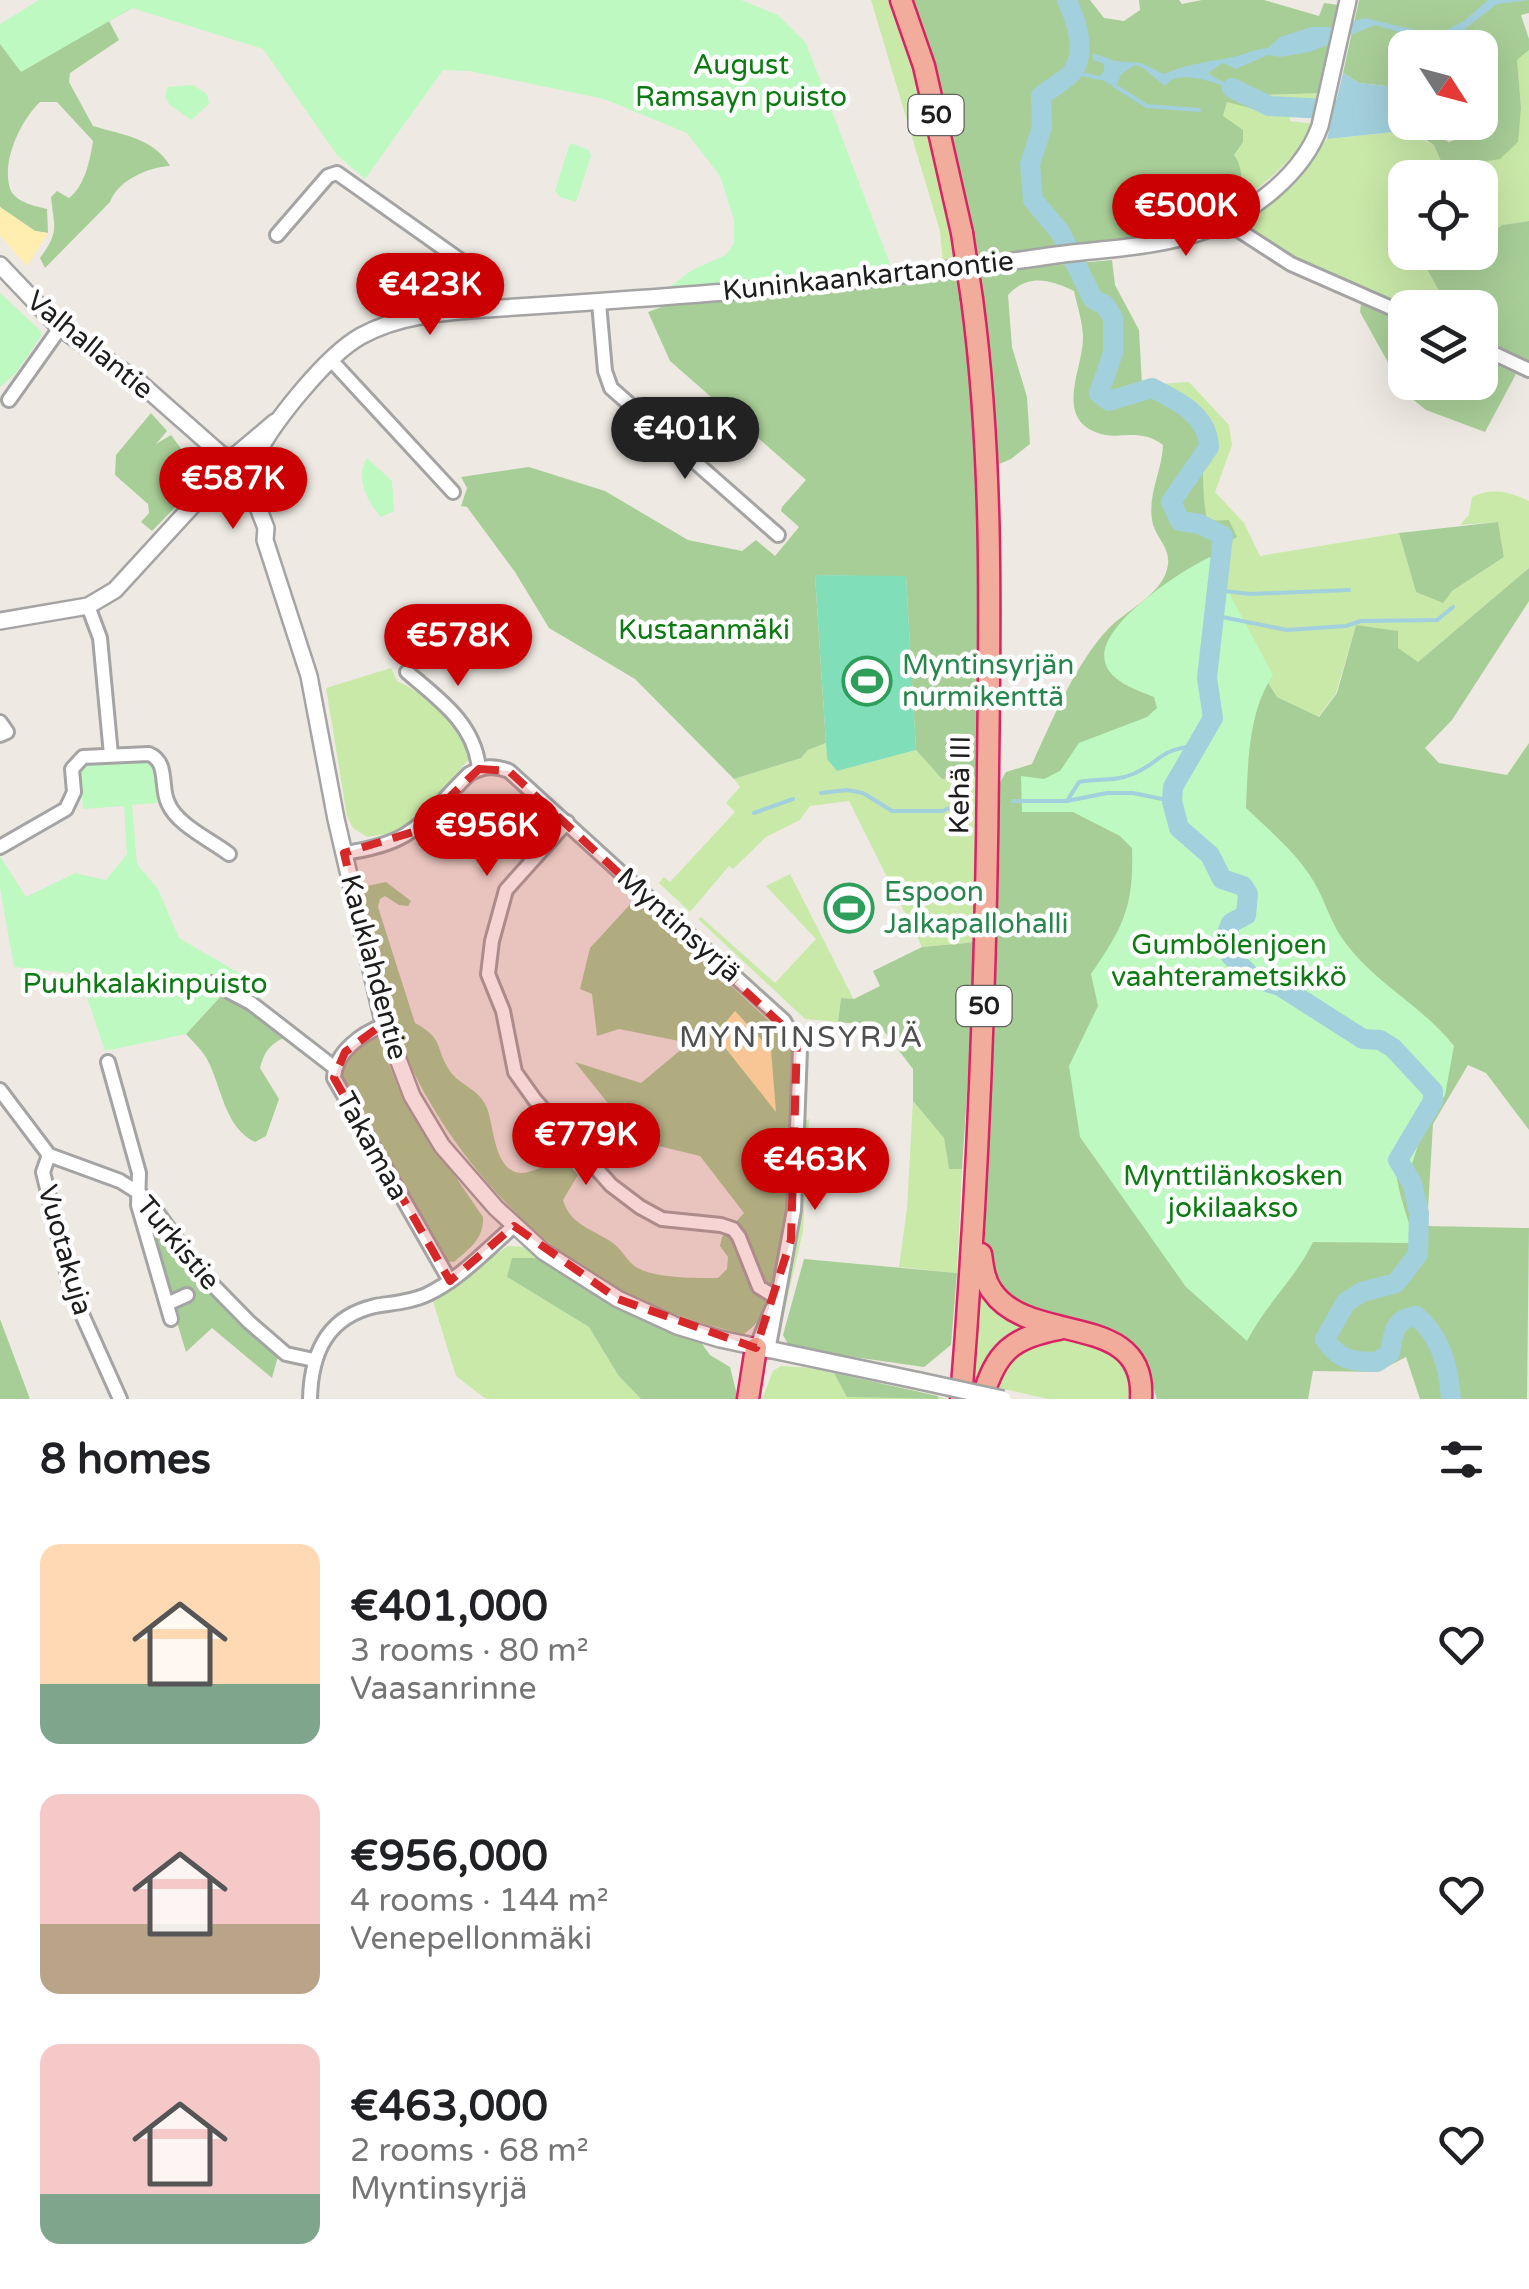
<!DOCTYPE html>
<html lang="en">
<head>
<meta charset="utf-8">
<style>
	body { margin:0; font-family:"Varela Round",sans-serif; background:#f6f6f6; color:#202124; height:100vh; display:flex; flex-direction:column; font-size:38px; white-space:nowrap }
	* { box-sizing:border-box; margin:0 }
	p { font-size:32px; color:#757577 }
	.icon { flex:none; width:55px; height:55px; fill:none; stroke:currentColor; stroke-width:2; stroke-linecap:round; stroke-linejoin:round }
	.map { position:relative; height:1399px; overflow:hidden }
	.panel { display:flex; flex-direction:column; background:#fff; flex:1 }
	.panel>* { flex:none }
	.needle { width:65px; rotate:126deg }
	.controls { position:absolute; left:1388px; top:30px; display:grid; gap:20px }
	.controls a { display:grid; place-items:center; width:110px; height:110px; border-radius:20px; background:#fff; box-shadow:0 10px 40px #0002; font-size:50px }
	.price { position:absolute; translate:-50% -85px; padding:0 22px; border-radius:35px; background:#ca0003; color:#fff; font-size:32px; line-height:65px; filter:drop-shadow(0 2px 5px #0008) }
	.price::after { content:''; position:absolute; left:50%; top:60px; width:30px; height:22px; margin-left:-15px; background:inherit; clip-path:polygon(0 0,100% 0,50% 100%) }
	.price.current { background:#222; color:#fff }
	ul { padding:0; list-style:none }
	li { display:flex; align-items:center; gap:30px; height:250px; padding:0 40px }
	li span { display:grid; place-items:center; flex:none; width:280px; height:200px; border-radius:20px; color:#555 }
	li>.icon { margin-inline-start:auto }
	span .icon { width:120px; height:120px; fill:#fffc; stroke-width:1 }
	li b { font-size:42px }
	h2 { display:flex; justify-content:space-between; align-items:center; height:120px; padding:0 40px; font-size:42px }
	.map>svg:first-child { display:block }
	.grass { fill:#c9e9a8 }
	.forest { fill:#a8ce97 }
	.sand { fill:#ffeeb0 }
	.park { fill:#bef9c2 }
	.pitch { fill:#80deb8 }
	.water { fill:#a2d0dc }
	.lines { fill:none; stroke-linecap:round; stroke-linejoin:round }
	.stream { stroke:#a2d0dc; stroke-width:4 }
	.river { stroke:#a2d0dc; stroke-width:20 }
	.minor-casing { stroke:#a4a4a4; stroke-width:18 }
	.tertiary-casing { stroke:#a4a4a4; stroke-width:20 }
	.trunk-casing { stroke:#d92364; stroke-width:25 }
	.minor { stroke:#fff; stroke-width:12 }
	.tertiary { stroke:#fff; stroke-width:15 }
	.trunk { stroke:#f2ac9b; stroke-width:20 }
	.tertiary-bridge-casing { stroke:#a4a4a4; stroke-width:20; stroke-linecap:butt }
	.trunk-bridge-casing { stroke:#d92364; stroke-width:25; stroke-linecap:butt }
	.tertiary-bridge { stroke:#fff; stroke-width:15 }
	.trunk-bridge { stroke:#f2ac9b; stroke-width:20 }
	.marked { fill:#d62828; fill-opacity:0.2; stroke:#d62828; stroke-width:8; stroke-dasharray:20 12; stroke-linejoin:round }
	.labels { text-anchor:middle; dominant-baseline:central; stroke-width:9; stroke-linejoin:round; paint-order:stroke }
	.shield { fill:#fff; stroke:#616161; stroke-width:2.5 }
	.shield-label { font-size:25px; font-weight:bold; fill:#1d1d1d }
	.park-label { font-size:28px; fill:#0b7b12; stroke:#fff }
	.street-label { font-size:28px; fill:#1d1d1d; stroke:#fff }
	.leisure-label { font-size:28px; fill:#27864d; stroke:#fff; text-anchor:start }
	.neighbourhood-label { font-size:30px; letter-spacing:2.5px; fill:#505050; stroke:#fff }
</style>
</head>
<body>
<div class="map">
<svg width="1529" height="1399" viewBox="0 0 1529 1399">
	<rect width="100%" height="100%" fill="#eeeae3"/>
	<g class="grass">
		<polygon points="871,0 888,0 919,84 959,263 943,264 940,231"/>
		<path d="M1529,50V221L1502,225L1480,240V178H1405V252L1418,253L1448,307C1435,307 1420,310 1408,307C1367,298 1276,256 1247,226L1250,218L1291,183L1327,139L1403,131L1434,145L1444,168L1464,164L1521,107L1517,60Z"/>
		<path d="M1325,93L1317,102L1292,100L1290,121L1315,124C1294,161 1264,185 1229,209L1237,198L1234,155L1237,147L1223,116L1227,102L1265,95Z"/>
		<path d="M1189,382L1229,425L1232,445L1215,492L1244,523L1260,556L1399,533L1416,592L1452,591L1504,557L1498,522L1460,525L1469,515L1472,497C1493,487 1509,492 1529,501V568L1418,662L1356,625L1336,693L1318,717L1277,697L1224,611L1216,575L1221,546L1207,522L1201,486L1204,449L1189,416L1142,385Z"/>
		<path d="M391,668L397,681C427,696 467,720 470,758L415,821L398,832L367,837L353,828L347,816L326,688Z"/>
		<polygon points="826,743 827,759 837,771 916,750 942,779 981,776 977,942 922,947 849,801 810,806 800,820 766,837 733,869 729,866 690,912 659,883 664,877 670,882 735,812 726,803 740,787 734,779 801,758 808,750"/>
		<polygon points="790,874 854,1000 841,998 838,1022 805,1019 698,919 701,917 775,983 816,939 766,886"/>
		<polygon points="913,1101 944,1138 949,1168 962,1169 957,1273 899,1267 907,1208"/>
		<polygon points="809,1119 803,1231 780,1331 798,1229 802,1122"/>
		<polygon points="508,1246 526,1247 543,1258 507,1277 589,1327 618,1375 641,1399 486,1399 456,1376 432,1298"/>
		<polygon points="980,1279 1042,1326 974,1399"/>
		<path d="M1055,1337C1084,1340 1152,1356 1128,1399H1048L991,1386L1016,1349Z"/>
		<polygon points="781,1366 811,1368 948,1399 762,1399 773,1371"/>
	</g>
	<g class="forest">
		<path d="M909,0H1090L1104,18L1124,21L1140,10L1139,0H1179L1182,4L1202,0H1264L1319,16L1324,3L1339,5L1325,93L1265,95L1254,109L1227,102L1223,116L1243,130V142L1234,155C1245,170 1245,198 1227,210C1172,246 1043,254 976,262L962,179Z"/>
		<polygon points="1359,0 1529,0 1529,13 1521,15 1529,39 1529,50 1517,60 1521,107 1518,142 1500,159 1444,168 1434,145 1419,135 1428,131 1449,142 1470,134 1489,118 1489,102 1480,88 1480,48 1405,48 1405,88 1359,83 1343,73"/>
		<path d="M132,8L109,21L119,40L70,73L69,82L93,126C123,135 154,138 170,166C149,167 118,180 110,202L45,268L40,258C60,231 54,227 51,197L57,191L69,198C85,186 90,160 93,141L57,102H40C20,121 0,164 11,191C18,203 35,206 47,209L48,233L35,231L0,207V40Z"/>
		<polygon points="1529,221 1529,362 1480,337 1480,308 1448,307 1418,253 1480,252 1480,240 1502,225"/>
		<path d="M1112,260L1115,285L1139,330L1142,385C1226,433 1194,440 1207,521L1229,520L1237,537L1221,546L1216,575L1224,611L1277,697L1319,717L1337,693L1356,625L1398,631V648L1418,662L1529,568V601L1452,720L1425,748L1439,763L1507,775L1529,743V1130L1486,1073L1468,1065L1433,1124L1427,1226L1529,1228L1527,1399H1420L1406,1357L1377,1372L1313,1371L1308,1399H1157L1147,1369L1135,1346L1106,1331L1041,1314L1004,1296L989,1269L984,1237L993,1005L997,788L1006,772L1032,764C1053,719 1074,666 1108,629C1125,611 1161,595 1167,569C1173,548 1155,539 1152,520C1148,492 1162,472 1163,445C1137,426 1119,442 1095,432C1055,415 1083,368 1083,338C1083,323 1077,305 1074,291C1050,280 1028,273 1008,295L1012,347L1027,397L1030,444L1011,459L997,465L990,357L976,272Z"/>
		<polygon points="959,275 972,363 981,480 981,776 942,779 916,750 906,577 815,575 826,743 808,750 801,758 734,779 635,679 549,628 515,572 467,507 461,506 467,488 461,477 529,467 605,491 688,540 742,551 756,540 775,556 799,527 781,511 782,507 806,480 670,361 648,312 667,305"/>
		<polygon points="1361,304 1405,323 1405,382 1480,382 1480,357 1516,374 1485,432 1426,410 1405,393 1360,312"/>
		<polygon points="151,413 167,431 156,444 171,435 199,473 196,486 152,531 141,522 149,513 148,504 115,475 116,455"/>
		<polygon points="1498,522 1504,557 1452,591 1443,603 1416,592 1399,533"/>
		<path d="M386,882L411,901L408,906L399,905L385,896L380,899L378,907L415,1023C446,1040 434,1048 450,1071C460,1086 479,1088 487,1108C494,1126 494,1172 521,1173C533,1173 552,1162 565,1159L578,1175L563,1200C569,1223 591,1229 610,1241C620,1247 624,1256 632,1264C648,1279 697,1278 718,1278L727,1269L728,1257L720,1246L722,1237L744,1213L700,1156L638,1141L575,1062L641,1083L689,1043L619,1029L597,1036L592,994L580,989L590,948L636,898L793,1043C791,1111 803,1296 744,1334C709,1326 675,1316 643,1302C546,1258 462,1169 415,1075C387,1019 376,955 361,894L367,886Z"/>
		<polygon points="977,942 962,1169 949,1169 944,1138 913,1101 913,1069 880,1026 838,1022 841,998 854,999 880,986 873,971 922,947"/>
		<path d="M232,984L298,1033C276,1040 266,1045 260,1068L279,1099L266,1136L255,1142C224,1127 222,1087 207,1059C202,1050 193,1042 186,1034Z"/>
		<path d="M377,1034L403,1100L483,1217C484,1239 470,1248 454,1262L443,1261L338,1079C338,1057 359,1045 377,1034Z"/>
		<polygon points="143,1206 197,1277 278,1356 272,1378 212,1328 186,1352 173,1309 192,1296 191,1289 170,1296"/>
		<polygon points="512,1258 543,1258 625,1312 700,1341 710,1355 730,1367 738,1399 641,1399 618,1375 589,1327 507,1277"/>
		<polygon points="804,1259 957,1273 951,1345 924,1367 790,1348 783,1335"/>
		<polygon points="0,1319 30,1399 0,1399"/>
		<polygon points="834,1373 938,1396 938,1399 847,1397"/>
	</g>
	<g class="sand">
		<polygon points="0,207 35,231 48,233 27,266 0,236"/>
		<polygon points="735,1011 771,1050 776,1112 715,1035"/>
	</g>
	<g class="park">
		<polygon points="39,0 741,0 778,15 806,43 892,269 663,292 692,270 726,255 734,243 734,220 720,176 687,133 604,99 469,71 443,70 365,179 337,155 263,49 132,8 21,72 0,44 0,24"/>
		<polygon points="193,85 207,94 209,104 191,120 170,105 165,97 167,87"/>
		<polygon points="570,143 589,150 591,156 576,202 560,197 555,191"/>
		<polygon points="0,293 41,331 41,336 16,373 0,387"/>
		<path d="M367,458L392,481L394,511L381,517C366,500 355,477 367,458Z"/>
		<path d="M1210,557L1273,675C1248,712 1248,764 1246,808C1270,831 1297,853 1314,882C1325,900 1330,921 1342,938C1372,982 1422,1005 1454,1046L1445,1095L1420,1139L1411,1167L1396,1170C1398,1196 1409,1218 1414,1243L1313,1242C1296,1278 1265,1305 1247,1341L1186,1287L1080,1137L1069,1066L1098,1006L1091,974C1123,927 1134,907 1132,848L1120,836L1073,812H1022L1021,776L1044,779L1060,771L1079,743L1147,717L1157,708L1154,697C1137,690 1110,682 1105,662C1095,626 1182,570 1210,557Z"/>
		<polygon points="150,762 157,769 157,803 132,805 137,864 158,889 179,938 241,974 186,1034 105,1051 79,974 14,967 0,888 0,856 26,897 75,873 106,880 127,854 124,806 83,809 80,772 89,765"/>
	</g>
	<polygon class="pitch" points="815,575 906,576 916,750 837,771 827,759"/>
	<g class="water">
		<path d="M1488,0H1529L1497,4L1442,47L1417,44L1403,33L1375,25L1310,52L1280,57L1268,55L1236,69L1223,63L1208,73C1225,86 1248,89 1268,98L1266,101C1240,95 1182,62 1165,86L1143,68L1135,65L1121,74L1116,88L1099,78L1104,70V64L1093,60V53L1115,61L1141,63L1164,74C1183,65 1206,62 1228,58C1242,56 1253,49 1268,48L1280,37L1311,27H1332L1365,18L1437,35L1464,21Z"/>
		<path d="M1343,73L1359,83L1405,88V122H1480V88L1489,102V118C1465,141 1458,146 1428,131L1419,135L1403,131L1327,139Z"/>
	</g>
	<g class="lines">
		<g class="stream">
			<polyline points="1073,72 1100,78"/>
			<polyline points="1115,86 1147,106 1199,110"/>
			<polyline points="1216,590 1250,594 1349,590"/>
			<polyline points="1212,615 1287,630 1346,626 1361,621 1437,620 1453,607"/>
			<polyline points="821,793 847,790 863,793 892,811 943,811 953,806"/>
			<polyline points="1013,801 1067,801 1107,793 1133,793 1172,801"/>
			<path d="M1067,801L1079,782C1098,778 1114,782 1133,774C1161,763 1157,749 1196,746"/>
			<polyline points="754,813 793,799"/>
		</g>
		<g class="river">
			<path d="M1067,0C1076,20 1087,51 1073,71C1067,80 1049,89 1041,96L1042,127L1030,164L1033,200L1060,232L1093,299L1105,305L1113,318V353L1099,393L1109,401L1152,388C1178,401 1208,415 1209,447L1171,502L1180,521L1200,524L1223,536L1207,678L1213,718L1173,787L1172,801L1179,828L1210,855L1222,879L1243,886L1248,894L1246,915L1231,923L1227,933L1230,955L1253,978L1280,986L1363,1039L1380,1040L1393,1048L1433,1091V1101L1398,1160L1412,1183L1419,1213L1418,1254L1396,1283L1362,1292L1346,1302L1325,1339C1338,1360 1353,1362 1377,1362L1390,1353C1393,1333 1394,1319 1416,1316C1441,1336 1449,1367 1451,1399"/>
			<polyline points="1232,88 1269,106 1343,110"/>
		</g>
		<g class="minor-casing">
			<g id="minor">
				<polyline points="1226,222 1291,264 1405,314"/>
				<polyline points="277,235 328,176 337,173 467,265 482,283 485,309"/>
				<polyline points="599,303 605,371 611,388 778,535"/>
				<polyline points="1480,347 1529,370"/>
				<polyline points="331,360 453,492"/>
				<polyline points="9,400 60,328"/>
				<polyline points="88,606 100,638 111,755"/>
				<path d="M407,672C439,699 475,724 479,769"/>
				<polyline points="0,722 7,732 0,735"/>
				<polyline points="567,822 506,890 492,941 488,974 503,1011 515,1072 535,1100 611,1185 640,1207 662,1219 721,1225 733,1229 739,1237 759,1287 777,1298"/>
				<path d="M0,847L66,809L74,792L72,769L83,757L149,754C169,762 160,787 168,803C177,825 211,840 229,854"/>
				<path d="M344,853C417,843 420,822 469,774C483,766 494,765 509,771L784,1021L800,1049L794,1210L768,1351"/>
				<polyline points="213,983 251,1003 335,1068"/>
				<path d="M385,1025C362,1033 335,1052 334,1078L450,1281"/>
				<polyline points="108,1062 139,1173 138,1205 171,1319"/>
				<polyline points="0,1090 49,1155 120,1181 139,1193 151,1204 200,1272 249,1322 286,1354 314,1360"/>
				<polyline points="49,1155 43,1172 72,1292 120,1399"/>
				<polyline points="167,1304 187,1295"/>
				<polyline points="756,1348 772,1309"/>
				<path d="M310,1399C311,1353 327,1317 375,1306C392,1303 412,1302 428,1294C461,1278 487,1249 514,1226"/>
			</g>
		</g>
		<g class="tertiary-casing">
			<g id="tertiary">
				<polyline points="0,265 60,328 139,382 224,457"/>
				<polyline points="236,455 275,422"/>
				<path d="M251,467L241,456L224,457L215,465C212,480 217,489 231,493C256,490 248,471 257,454C275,420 327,355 361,336C399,315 444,312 486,309C671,297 858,284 1042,257C1098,248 1151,250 1206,230C1252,213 1303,174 1320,126L1348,0"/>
				<polyline points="249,484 266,528 265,540 309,676 336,819 382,1017 412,1096 442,1146 496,1208 544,1252 618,1299 677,1326 720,1339 920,1381"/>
				<polyline points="0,621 88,606 115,590 215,481"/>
			</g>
		</g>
		<g class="trunk-casing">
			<g id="trunk">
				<polyline points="901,0 924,66 962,233"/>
				<path d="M981,1254C983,1267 984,1280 992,1291C1030,1347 1147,1309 1141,1399"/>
				<polyline points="748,1399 756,1348"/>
				<path d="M961,1399C978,1189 986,980 988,769C990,612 993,456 972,299"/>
				<path d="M982,1399C996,1352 1011,1338 1059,1329"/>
			</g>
		</g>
		<use href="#minor" class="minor"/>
		<use href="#tertiary" class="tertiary"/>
		<use href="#trunk" class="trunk"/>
		<g class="tertiary-bridge-casing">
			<polyline id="tertiary-bridge" points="920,1381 1003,1399"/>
		</g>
		<g class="trunk-bridge-casing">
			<polyline id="trunk-bridge" points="962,233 972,299"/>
		</g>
		<use href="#tertiary-bridge" class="tertiary-bridge"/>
		<use href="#trunk-bridge" class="trunk-bridge"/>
	</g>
	<path class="marked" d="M479,769L509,771L797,1039L791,1240L756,1348L618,1299L514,1226L450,1281L334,1078L345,1052L384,1023L344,853L413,832Z"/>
	<defs>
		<g id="stadium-ring" transform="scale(2.5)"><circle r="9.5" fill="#fff" stroke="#2e9e5b" stroke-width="1.5"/><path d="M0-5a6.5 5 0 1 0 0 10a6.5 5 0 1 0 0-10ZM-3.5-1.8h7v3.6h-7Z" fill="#2e9e5b"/></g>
	</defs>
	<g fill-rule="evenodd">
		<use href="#stadium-ring" x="867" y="681"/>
		<use href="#stadium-ring" x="849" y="908"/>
	</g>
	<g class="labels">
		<g class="shield">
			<rect x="908.5" y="95" width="55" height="40" rx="8"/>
			<rect x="956.5" y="986" width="55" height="40" rx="8"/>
		</g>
		<g class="shield-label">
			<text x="936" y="115">50</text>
			<text x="984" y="1006">50</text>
		</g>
		<g class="park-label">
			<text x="741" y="65">August<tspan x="741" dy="32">Ramsayn puisto</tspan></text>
			<text x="704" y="630">Kustaanmäki</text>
			<text x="1229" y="945">Gumbölenjoen<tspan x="1229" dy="32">vaahterametsikkö</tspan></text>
			<text x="145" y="984">Puuhkalakinpuisto</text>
			<text x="1233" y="1176">Mynttilänkosken<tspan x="1233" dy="32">jokilaakso</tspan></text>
		</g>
		<g class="street-label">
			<text transform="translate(868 276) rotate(-6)">Kuninkaankartanontie</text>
			<text transform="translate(90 345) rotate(39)">Valhallantie</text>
			<text transform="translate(960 785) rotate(-89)">Kehä III</text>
			<text transform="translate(679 925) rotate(42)">Myntinsyrjä</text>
			<text transform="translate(374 967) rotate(75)">Kauklahdentie</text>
			<text transform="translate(372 1146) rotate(61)">Takamaa</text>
			<text transform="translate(178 1243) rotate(50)">Turkistie</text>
			<text transform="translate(65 1250) rotate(74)">Vuotakuja</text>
		</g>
		<g class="leisure-label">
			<text x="902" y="665">Myntinsyrjän<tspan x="902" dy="32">nurmikenttä</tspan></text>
			<text x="884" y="892">Espoon<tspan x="884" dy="32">Jalkapallohalli</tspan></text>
		</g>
		<g class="neighbourhood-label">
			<text x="802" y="1037">MYNTINSYRJÄ</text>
		</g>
	</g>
</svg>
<div class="controls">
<a><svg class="needle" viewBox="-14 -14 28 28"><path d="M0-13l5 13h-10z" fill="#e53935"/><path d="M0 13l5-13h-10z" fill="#757577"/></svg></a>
<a><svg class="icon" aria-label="locate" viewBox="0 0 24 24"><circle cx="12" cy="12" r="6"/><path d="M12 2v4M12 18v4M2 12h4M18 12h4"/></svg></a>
<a><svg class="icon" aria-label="layers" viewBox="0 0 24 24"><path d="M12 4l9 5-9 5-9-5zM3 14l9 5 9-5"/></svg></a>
</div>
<b class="price" style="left:1186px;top:259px">€500K</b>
<b class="price" style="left:430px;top:338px">€423K</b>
<b class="price current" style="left:685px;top:482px">€401K</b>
<b class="price" style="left:233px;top:532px">€587K</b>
<b class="price" style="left:458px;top:689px">€578K</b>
<b class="price" style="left:487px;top:879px">€956K</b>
<b class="price" style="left:586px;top:1188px">€779K</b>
<b class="price" style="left:815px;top:1213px">€463K</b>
</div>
<section class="panel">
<h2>8 homes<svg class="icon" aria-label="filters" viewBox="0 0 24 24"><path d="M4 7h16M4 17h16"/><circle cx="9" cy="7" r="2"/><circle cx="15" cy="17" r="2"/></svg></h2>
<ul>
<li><span style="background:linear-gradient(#ffd9b3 70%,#7fa58c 0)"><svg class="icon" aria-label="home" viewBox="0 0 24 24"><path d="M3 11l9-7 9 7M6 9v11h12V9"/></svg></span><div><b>€401,000</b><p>3 rooms · 80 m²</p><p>Vaasanrinne</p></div><svg class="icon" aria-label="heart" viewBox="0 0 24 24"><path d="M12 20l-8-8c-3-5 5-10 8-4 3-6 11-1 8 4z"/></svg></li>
<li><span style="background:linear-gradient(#f6c9c9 65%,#b9a48a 0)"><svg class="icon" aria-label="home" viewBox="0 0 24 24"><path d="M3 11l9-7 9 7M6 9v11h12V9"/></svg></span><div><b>€956,000</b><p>4 rooms · 144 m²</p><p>Venepellonmäki</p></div><svg class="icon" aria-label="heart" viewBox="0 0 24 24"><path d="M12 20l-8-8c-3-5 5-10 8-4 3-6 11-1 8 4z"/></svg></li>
<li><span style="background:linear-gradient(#f6c9c9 75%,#7fa58c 0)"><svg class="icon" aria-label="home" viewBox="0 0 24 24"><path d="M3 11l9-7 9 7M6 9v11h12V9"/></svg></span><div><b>€463,000</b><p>2 rooms · 68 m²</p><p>Myntinsyrjä</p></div><svg class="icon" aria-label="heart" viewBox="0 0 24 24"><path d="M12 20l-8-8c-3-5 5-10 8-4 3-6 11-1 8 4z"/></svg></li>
</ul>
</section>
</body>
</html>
